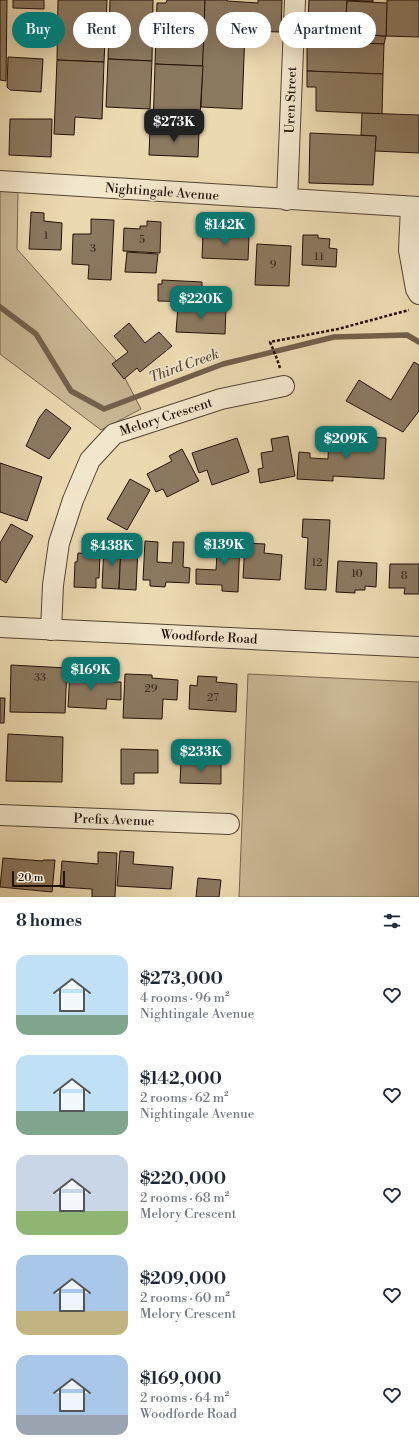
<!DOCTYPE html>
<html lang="en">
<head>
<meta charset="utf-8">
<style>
	body { margin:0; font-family:"Libre Bodoni",serif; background:#f2f2f3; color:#1f2937; height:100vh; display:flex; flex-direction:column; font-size:15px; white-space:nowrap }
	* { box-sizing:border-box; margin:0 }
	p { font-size:13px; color:#747a83 }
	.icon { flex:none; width:22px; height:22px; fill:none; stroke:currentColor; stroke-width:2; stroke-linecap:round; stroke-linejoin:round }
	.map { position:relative; height:897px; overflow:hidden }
	.drawer { display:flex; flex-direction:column; background:#fff; flex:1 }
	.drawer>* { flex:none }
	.banner { position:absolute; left:12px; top:12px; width:395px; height:36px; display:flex; gap:8px }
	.scale { position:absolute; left:12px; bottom:10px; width:53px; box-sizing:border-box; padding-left:4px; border:2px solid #221109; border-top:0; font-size:11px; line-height:14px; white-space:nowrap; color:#221109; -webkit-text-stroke:3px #f2e6cc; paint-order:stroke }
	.price { position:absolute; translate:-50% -34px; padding:0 9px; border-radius:8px; background:#0f766e; color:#fff; font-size:13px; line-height:26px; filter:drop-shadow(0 1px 2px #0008) }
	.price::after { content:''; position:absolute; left:50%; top:24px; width:12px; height:9px; margin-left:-6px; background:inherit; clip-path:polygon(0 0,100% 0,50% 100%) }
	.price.active { background:#222; color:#fff }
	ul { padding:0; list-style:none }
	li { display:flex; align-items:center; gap:12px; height:100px; padding:0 16px }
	li span { display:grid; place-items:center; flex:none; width:112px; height:80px; border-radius:12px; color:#555 }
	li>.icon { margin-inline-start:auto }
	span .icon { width:48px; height:48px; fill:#fffc; stroke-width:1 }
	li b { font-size:17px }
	h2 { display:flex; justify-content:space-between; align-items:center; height:48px; padding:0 16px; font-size:17px }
	.tag { padding:0 14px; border-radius:18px; background:#fff; box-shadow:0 4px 16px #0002; font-size:14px; line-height:36px }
	.tag.active { background:#0f766e; color:#fff }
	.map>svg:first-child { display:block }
	.green { fill:#c9b794; stroke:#76644e }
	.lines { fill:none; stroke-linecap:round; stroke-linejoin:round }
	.stream { stroke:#72604b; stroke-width:5.5 }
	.building { fill:#8b7960; stroke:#221109 }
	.street-casing { stroke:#544333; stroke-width:22 }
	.path { stroke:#221109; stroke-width:2.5; stroke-dasharray:3 2; stroke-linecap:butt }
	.street { stroke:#f2e6cc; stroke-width:20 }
	.labels { text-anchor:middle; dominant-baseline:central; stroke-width:3.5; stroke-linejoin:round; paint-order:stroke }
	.number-label { font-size:11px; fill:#3c2b1f }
	.street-label { font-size:13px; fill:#221109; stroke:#f2e6cc }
	.water-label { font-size:14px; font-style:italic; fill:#5e4c3a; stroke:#f2e6cc }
</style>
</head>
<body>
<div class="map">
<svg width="419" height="897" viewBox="0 0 419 897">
	<rect width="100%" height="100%" fill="#ebd9b0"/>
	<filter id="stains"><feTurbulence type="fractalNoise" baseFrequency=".005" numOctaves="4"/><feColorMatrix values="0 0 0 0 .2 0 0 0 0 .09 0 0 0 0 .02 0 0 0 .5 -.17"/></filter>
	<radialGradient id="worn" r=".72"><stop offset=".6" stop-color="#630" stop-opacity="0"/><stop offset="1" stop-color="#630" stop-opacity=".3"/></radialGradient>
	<g class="green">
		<polygon points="0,189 18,190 17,249 115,359 141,409 101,430 0,354"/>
		<polygon points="248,674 419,682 419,897 239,897"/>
	</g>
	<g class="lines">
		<polyline class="stream" points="0,307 36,334 71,391 104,409 223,364 334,337 407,335 419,342"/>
	</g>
	<g class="building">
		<polygon points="0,0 7,0 6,81 0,80"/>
		<polygon points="13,0 44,0 44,9 13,8"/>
		<polygon points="58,0 107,0 104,62 57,60"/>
		<polygon points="110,0 153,0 152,61 108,59"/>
		<polygon points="167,0 205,0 203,66 155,64 157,3 166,3"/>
		<polygon points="205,0 227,0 227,1 258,3 258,0 282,0 281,32 245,31 242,109 201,107"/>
		<polygon points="309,0 347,0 345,34 386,36 384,44 307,41"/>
		<polygon points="347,0 373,0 373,2"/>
		<polygon points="387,0 419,0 419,37 386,36"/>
		<polygon points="347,1 387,3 386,36 345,34"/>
		<polygon points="307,41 384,44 383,74 307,71"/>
		<polygon points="8,57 43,59 41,92 10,90 7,87"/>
		<polygon points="108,59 152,61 150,109 106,107"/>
		<polygon points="57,60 104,62 102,119 75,117 74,135 54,134"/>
		<polygon points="155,64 203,66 199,131 153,129"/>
		<polygon points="307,71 383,74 382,114 316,111 316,87 307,87"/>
		<polygon points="362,113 419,115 419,153 375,151 376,136 361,135"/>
		<polygon points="10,119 52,119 51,157 9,155"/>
		<polygon points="150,129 199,131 198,157 149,155"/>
		<polygon points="310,133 376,136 373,185 309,183"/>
		<polygon points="31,212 44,213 44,221 62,223 61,250 29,249"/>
		<polygon points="91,219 114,220 111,280 88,279 89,265 72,264 73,234 91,234"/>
		<polygon points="147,221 161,222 160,253 123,251 124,228 140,229 140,226 147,226"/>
		<polygon points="215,230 234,231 233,235 249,236 248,260 202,258 203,234 215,235"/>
		<polygon points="303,235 318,235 318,238 330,239 329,248 337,249 336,267 302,265"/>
		<polygon points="257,244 291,246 289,286 255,285"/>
		<polygon points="127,252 158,254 156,273 125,272"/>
		<polygon points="162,280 202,282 202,302 158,301 158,284 162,284"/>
		<polygon points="178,306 226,308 225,334 176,332"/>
		<polygon points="129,323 145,343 159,332 172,346 140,372 137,368 124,379 112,364 128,352 114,336"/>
		<polygon points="414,362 419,365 419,411 403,432 346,401 359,380 391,400"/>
		<polygon points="46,409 71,428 49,459 26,446 39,418"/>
		<polygon points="329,435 386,438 384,479 333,476 333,481 297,479 299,452 310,453 310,458 328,459"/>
		<polygon points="288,436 295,476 260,483 258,469 263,468 261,453 273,451 271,439"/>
		<polygon points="237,438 249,472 212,485 207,470 199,473 192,453"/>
		<polygon points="182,449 199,481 167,497 163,489 156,492 147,474 172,461 169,456"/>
		<polygon points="0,463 42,477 27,521 0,512"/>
		<polygon points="130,479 150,490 127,530 107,519"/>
		<polygon points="303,519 330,520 326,590 305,589 308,538 302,537"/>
		<polygon points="11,524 33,536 6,583 0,579 0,543"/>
		<polygon points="218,537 240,538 238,592 222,591 222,585 196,584 196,569 216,570"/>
		<polygon points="145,541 158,542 157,562 172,563 173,542 184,542 183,567 190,568 189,583 166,582 165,587 150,586 150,580 143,580"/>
		<polygon points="245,543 265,544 264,553 282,555 280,580 243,578"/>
		<polygon points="104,545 121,546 119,589 102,588"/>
		<polygon points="121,546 138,547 136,590 119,589"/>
		<polygon points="78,553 100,554 99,578 96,578 96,588 74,587 75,562 77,562"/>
		<polygon points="338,561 377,563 376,587 365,586 365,590 355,590 355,593 336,592"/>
		<polygon points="390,564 419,564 419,594 404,594 405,588 389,588"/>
		<polygon points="11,665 67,668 65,713 10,712"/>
		<polygon points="70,670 84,671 84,677 104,677 104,682 121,682 121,700 107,699 106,709 68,707"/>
		<polygon points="125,674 152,675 152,678 178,680 177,700 163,699 162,719 123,718"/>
		<polygon points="198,676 217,677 216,682 237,684 236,712 189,709 190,685 197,686"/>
		<polygon points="0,698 5,698 4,723 0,723"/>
		<polygon points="8,734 63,737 62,782 6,781"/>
		<polygon points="121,749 158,750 158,773 134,773 134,784 121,784"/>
		<polygon points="181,761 221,763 221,784 180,783"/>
		<polygon points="120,851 134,852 133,864 173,867 171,889 117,886"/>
		<polygon points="98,852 117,853 115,897 92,897 92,889 60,887 62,861 98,864"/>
		<polygon points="3,858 43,861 43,860 55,860 52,892 0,887"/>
		<polygon points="198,878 221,880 219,897 196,897"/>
	</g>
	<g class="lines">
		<g class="street-casing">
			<g id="street">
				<polyline points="0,181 419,207"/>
				<polyline points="287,200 295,0"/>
				<polyline points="411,207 409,250 416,289 419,294"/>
				<polyline points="0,627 419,647"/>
				<polyline points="51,630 53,585 59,543 73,500 90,460 114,434 221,399 284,386"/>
				<polyline points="0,815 229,824"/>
			</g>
		</g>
		<polyline class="path" points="280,368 277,359 270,342 338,329 409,310"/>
		<use href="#street" class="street"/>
	</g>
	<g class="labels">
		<g class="number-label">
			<text x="46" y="236">1</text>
			<text x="142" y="240">5</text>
			<text x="93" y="249">3</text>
			<text x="319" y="257">11</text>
			<text x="273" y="265">9</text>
			<text x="317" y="563">12</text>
			<text x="357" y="574">10</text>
			<text x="404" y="576">8</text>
			<text x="40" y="678">33</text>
			<text x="151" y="689">29</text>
			<text x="213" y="698">27</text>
		</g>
		<g class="street-label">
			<text transform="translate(291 100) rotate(-88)">Uren Street</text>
			<text transform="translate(162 192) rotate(4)">Nightingale Avenue</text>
			<text transform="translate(166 417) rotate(-18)">Melory Crescent</text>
			<text transform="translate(209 637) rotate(3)">Woodforde Road</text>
			<text transform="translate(114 820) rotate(2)">Prefix Avenue</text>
		</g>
		<g class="water-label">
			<text transform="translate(184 366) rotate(-20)">Third Creek</text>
		</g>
	</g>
	<rect width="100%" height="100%" filter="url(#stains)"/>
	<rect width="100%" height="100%" fill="url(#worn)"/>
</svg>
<div class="scale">20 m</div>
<b class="price active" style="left:174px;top:143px">$273K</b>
<b class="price" style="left:225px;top:246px">$142K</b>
<b class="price" style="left:201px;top:320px">$220K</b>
<b class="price" style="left:346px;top:460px">$209K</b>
<b class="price" style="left:224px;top:566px">$139K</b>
<b class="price" style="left:112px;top:567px">$438K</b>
<b class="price" style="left:91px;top:691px">$169K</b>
<b class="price" style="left:201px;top:773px">$233K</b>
<div class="banner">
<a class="tag active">Buy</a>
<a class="tag">Rent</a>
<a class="tag">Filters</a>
<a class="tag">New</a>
<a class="tag">Apartment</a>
</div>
</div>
<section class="drawer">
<h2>8 homes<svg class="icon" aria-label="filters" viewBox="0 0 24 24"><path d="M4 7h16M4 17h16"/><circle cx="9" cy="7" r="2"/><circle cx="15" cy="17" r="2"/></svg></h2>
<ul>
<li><span style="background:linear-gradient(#bfe0f5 75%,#7fa58c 0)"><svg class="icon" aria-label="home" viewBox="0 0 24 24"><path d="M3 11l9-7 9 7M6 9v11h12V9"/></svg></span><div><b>$273,000</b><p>4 rooms · 96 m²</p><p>Nightingale Avenue</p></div><svg class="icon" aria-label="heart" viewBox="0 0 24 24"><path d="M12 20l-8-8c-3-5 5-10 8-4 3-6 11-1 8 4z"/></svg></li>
<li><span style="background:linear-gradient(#bfe0f5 70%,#7fa58c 0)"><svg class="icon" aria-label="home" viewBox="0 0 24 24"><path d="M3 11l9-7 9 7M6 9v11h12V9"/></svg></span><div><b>$142,000</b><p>2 rooms · 62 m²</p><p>Nightingale Avenue</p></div><svg class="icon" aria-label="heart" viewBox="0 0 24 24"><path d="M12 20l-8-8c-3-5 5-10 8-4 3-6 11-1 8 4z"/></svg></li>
<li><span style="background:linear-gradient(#c9d6e8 70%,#8fb573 0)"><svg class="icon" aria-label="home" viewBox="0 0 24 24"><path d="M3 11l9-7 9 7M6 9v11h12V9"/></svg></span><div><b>$220,000</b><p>2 rooms · 68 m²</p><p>Melory Crescent</p></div><svg class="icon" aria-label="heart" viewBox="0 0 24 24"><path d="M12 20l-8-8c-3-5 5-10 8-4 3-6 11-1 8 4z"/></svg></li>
<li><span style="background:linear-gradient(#a9c7e8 70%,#c2b280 0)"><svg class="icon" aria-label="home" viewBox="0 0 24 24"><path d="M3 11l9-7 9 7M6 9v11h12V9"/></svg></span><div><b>$209,000</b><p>2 rooms · 60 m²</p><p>Melory Crescent</p></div><svg class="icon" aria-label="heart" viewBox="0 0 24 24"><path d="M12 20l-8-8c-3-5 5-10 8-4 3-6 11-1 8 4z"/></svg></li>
<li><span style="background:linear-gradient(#a9c7e8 75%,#9aa5b1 0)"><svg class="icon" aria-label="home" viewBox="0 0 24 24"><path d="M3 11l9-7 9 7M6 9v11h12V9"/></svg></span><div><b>$169,000</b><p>2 rooms · 64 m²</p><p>Woodforde Road</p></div><svg class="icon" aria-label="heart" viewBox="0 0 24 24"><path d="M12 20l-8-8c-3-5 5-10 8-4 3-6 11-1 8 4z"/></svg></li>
</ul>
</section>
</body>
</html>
